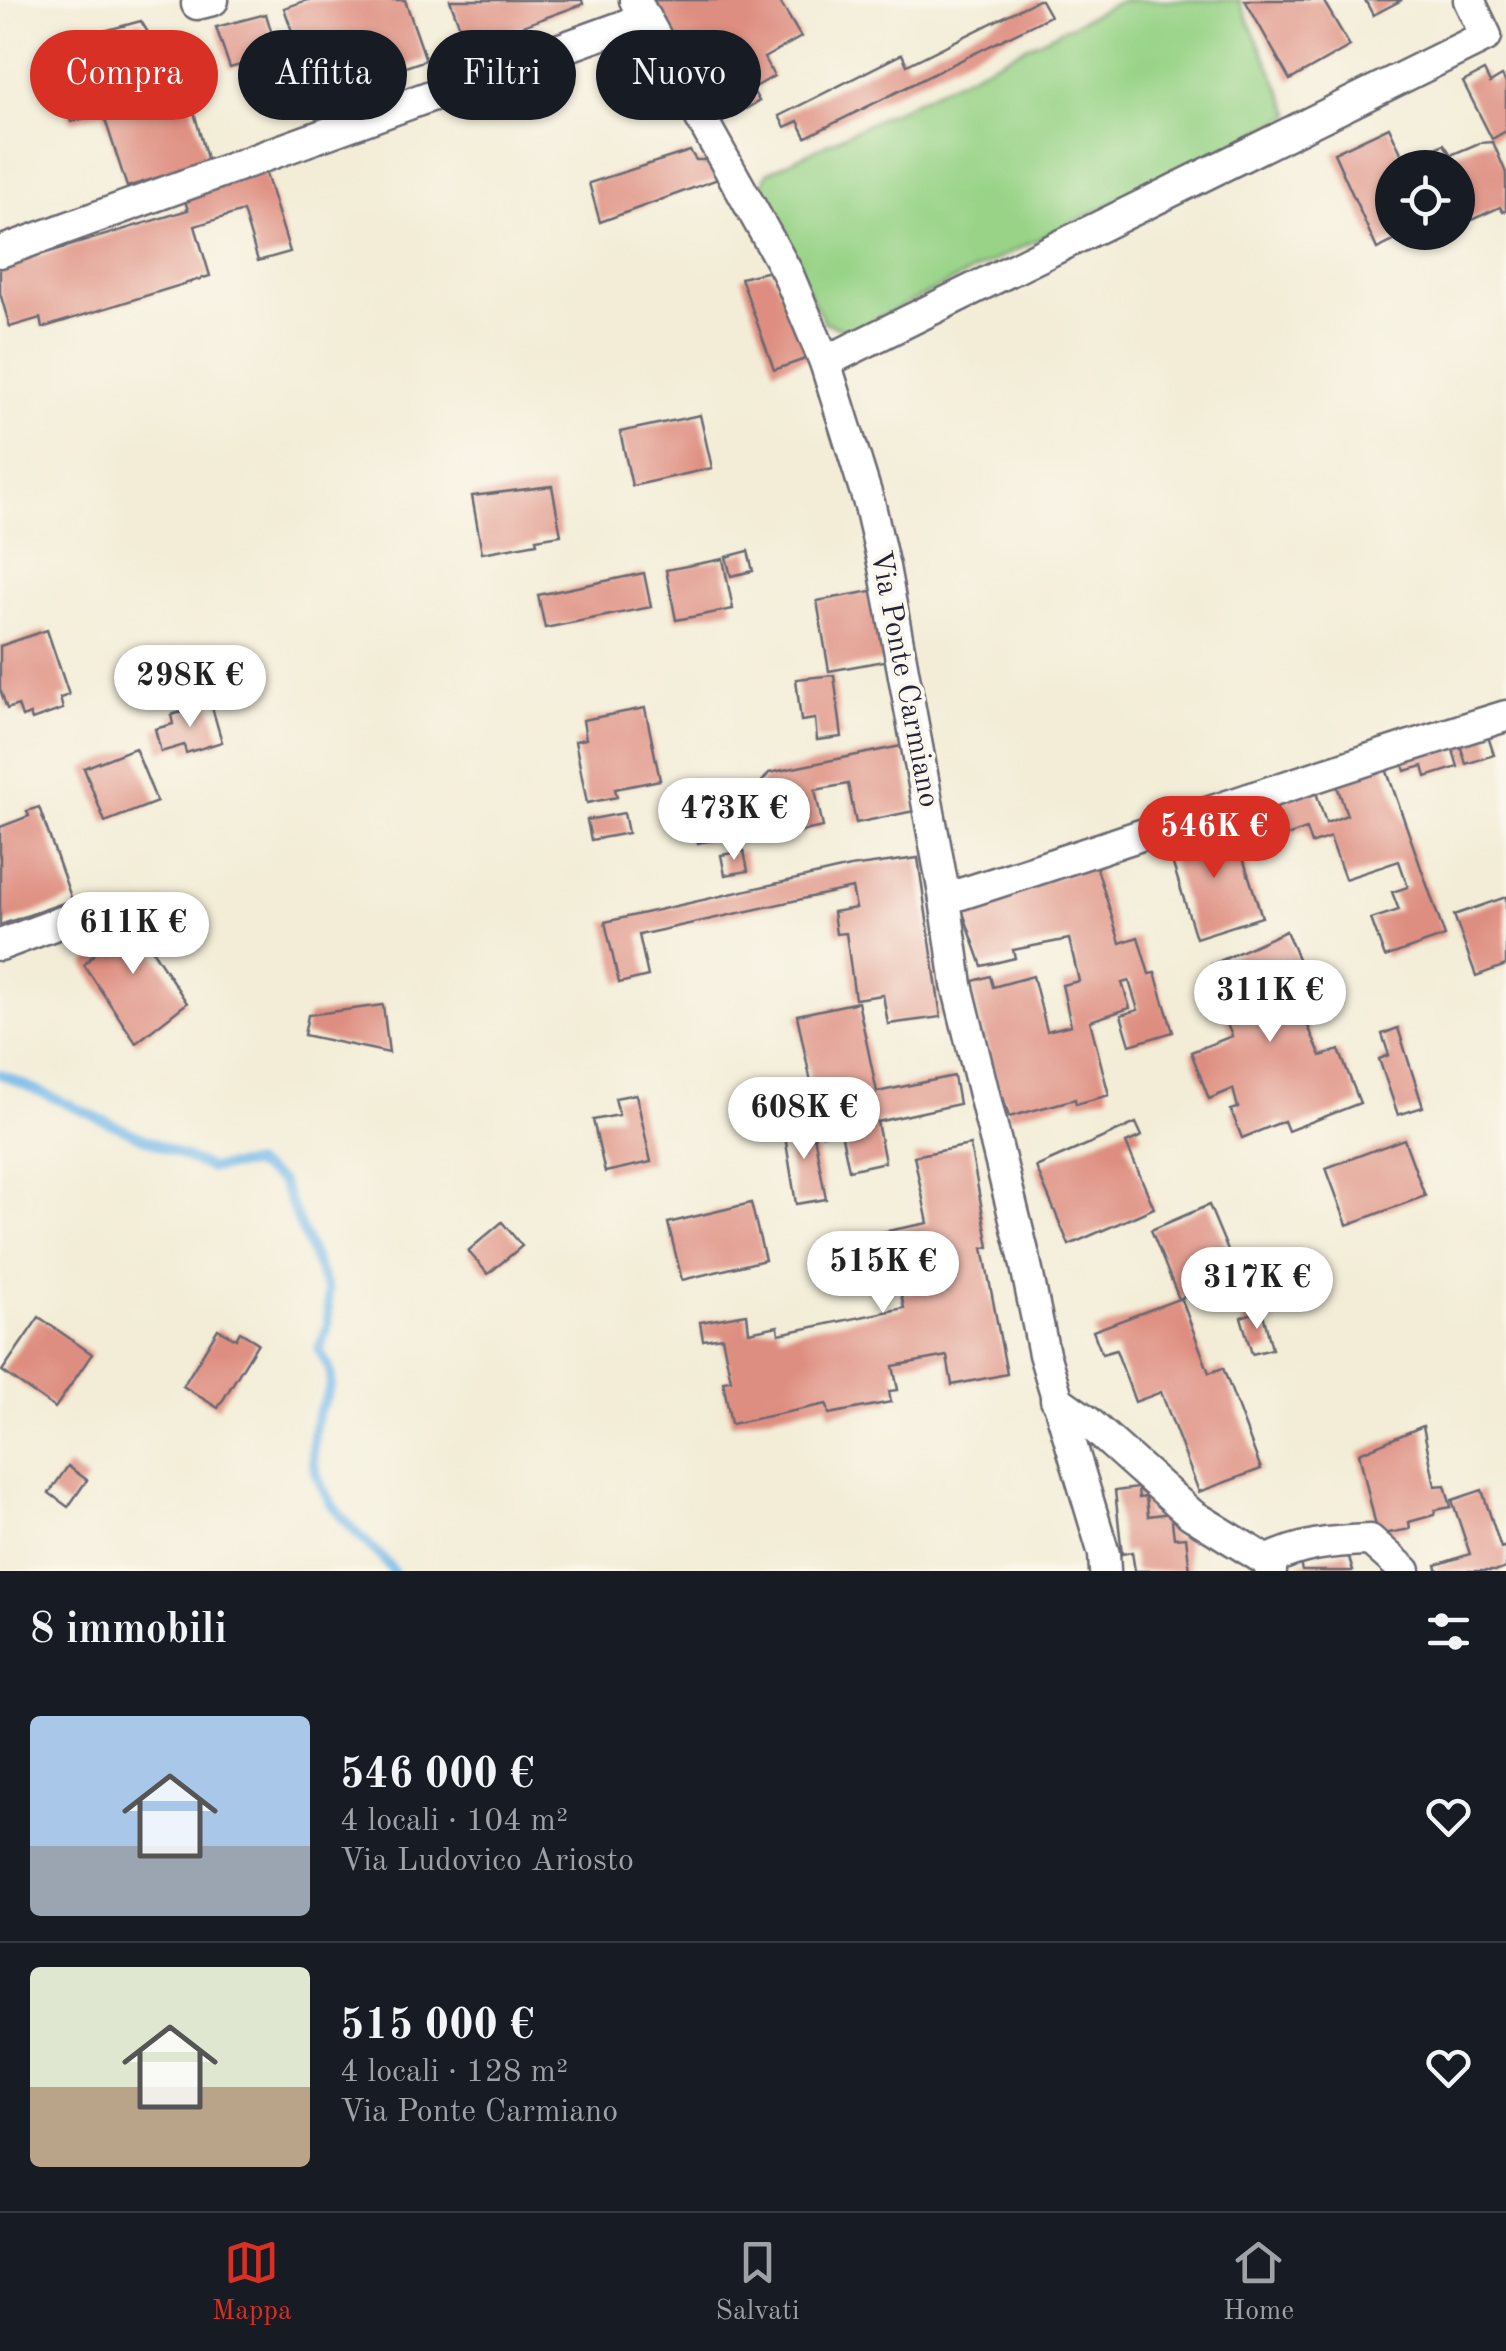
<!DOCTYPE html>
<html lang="it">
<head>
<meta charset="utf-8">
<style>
	body { margin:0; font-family:"Old Standard TT",serif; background:#20242c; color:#f1f3f6; height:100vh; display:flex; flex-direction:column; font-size:38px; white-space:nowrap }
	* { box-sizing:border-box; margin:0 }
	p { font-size:32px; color:#9ea1a6 }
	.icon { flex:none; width:55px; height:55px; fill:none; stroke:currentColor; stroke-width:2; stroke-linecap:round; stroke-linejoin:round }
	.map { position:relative; height:1571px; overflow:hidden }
	.drawer { display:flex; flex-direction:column; background:#171b24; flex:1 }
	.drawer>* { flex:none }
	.guide { position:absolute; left:30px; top:30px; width:1000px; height:90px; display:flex; gap:20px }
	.fabs { position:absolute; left:1375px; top:150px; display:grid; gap:20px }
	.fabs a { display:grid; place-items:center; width:100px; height:100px; border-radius:50%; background:#171b24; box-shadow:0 2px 8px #0004; font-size:50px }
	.price { position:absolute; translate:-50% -85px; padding:0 22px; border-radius:35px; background:#fff; color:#222; font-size:32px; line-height:65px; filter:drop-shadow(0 2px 5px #0008) }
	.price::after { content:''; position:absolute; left:50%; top:60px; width:30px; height:22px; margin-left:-15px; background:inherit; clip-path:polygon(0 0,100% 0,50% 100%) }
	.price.selected { background:#d93025; color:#fff }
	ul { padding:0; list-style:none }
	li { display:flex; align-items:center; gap:30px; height:250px; padding:0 30px }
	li+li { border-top:2px solid #363941 }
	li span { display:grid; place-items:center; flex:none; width:280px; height:200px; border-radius:10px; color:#555 }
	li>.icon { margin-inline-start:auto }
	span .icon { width:120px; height:120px; fill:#fffc; stroke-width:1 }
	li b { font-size:42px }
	h2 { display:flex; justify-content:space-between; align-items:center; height:120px; padding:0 30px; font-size:42px }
	.tag { padding:0 35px; border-radius:45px; background:#171b24; box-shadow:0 2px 8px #0004; font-size:35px; line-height:90px }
	.tag.selected { background:#d93025; color:#fff }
	.tab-bar { display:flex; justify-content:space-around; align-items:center; height:140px; border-top:2px solid #363941; background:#171b24; font-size:28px; color:#9ea1a6 }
	.tab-bar a { display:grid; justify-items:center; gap:5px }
	.tab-bar .selected { color:#d93025 }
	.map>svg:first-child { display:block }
	.green { fill:#98d387; stroke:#5d7a61; stroke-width:2.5 }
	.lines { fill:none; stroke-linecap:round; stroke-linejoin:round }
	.stream { stroke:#72b8e9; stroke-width:10 }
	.building { fill:#de8e80 }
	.minor-casing { stroke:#6b6972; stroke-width:35 }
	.minor { stroke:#fff; stroke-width:30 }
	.labels { text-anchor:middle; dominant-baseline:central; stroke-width:8; stroke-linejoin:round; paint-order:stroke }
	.street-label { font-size:30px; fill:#22223b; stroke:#fbf7ec }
</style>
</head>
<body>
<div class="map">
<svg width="1506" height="1571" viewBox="0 0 1506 1571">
	<rect width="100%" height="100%" fill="#fbf7ec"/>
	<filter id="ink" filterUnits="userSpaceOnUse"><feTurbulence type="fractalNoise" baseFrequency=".01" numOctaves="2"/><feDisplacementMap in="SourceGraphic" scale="20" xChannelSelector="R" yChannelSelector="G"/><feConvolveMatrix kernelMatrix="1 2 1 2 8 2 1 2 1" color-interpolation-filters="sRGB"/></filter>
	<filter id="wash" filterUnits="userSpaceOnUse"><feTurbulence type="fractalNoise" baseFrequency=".0048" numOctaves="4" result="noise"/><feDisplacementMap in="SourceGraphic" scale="40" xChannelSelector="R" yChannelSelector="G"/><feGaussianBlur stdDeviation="2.25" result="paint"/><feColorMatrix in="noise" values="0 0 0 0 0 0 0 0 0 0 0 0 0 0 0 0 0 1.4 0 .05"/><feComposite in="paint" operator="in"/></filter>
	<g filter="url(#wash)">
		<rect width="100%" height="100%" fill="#f3edd7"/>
		<polygon class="green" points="1123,0 1239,0 1292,115 873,320 848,331 824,322 758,195 767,173"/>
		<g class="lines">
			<path class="stream" d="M0,1074L210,1168L253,1164L281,1181L328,1291V1325L319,1350C323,1357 328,1364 330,1371C335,1389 323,1399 318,1414C313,1432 310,1458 317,1475C334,1522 366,1536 393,1571"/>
		</g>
		<g id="blocks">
			<g class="building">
				<polygon points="307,0 405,0 426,60 315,98 284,8"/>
				<polygon points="450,0 582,0 583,4 498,35 501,44 470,55"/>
				<polygon points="650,0 779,0 801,37 764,58 774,76 752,89 759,101 721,123"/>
				<polygon points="1038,0 1041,0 1050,16 806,137 798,121 785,127 779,116 902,54 907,65"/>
				<polygon points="1245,0 1323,0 1350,46 1290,80"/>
				<polygon points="1365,0 1402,0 1373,15"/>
				<polygon points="266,14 278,54 230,68 216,27"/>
				<polygon points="141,21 173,74 185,70 197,89 188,91 208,162 127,187 103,113 71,122 44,47"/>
				<polygon points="1484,71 1490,83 1502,76 1506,83 1506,131 1492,139 1463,82"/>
				<polygon points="1389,127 1408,168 1392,168 1392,232 1412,232 1377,249 1334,153"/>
				<polygon points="1493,142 1506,173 1506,211 1503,212 1500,207 1458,226 1458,168 1421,168 1416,156 1444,144 1451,155 1479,143"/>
				<polygon points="690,151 696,160 712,160 718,179 600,222 589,183"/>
				<polygon points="265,170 290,252 258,261 243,211 195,226 210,276 42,328 40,318 10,327 0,293 0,267 188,210 183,195"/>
				<polygon points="770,271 817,355 774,370 741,278"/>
				<polygon points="700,415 712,468 632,486 620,432"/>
				<polygon points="552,486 561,535 536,539 537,543 482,553 472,496"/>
				<polygon points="748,551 753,571 731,576 726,557"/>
				<polygon points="723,559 733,609 676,620 666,570"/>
				<polygon points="644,573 651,607 545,628 538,595"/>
				<polygon points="877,590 889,660 829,671 817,601"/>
				<polygon points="47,630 69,695 60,698 63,709 32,720 30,714 22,717 18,705 7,709 0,689 0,646"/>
				<polygon points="834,675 842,737 817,740 815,719 801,721 796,679"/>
				<polygon points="211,704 222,742 186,753 184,745 161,752 155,729 173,724 171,715"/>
				<polygon points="645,708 660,780 615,789 617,797 587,803 575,741 586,739 583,720"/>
				<polygon points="1487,733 1494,755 1466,764 1459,741"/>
				<polygon points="1451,743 1458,767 1426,777 1423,766 1405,771 1401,758"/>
				<polygon points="901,746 914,811 856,823 848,784 815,790 823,827 765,839 759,812 753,813 750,796 757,795 761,783 769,773"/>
				<polygon points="135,748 157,802 105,822 84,768"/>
				<polygon points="1384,763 1445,936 1385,957 1371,919 1399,910 1392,892 1408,887 1399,861 1345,879 1330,837 1311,844 1306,829 1259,846 1247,813 1315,789 1326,823 1347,815 1335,780"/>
				<polygon points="39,807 72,900 0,925 0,827 29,816 27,811"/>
				<polygon points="732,809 737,835 698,843 692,816"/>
				<polygon points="624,813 628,833 591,840 587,820"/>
				<polygon points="1232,824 1262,917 1196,938 1167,845"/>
				<polygon points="744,851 748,871 725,875 721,855"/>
				<polygon points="918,858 941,1017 888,1024 883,995 855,999 846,933 836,934 833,912 856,908 852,888 639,935 648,976 619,983 605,922 850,867"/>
				<polygon points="1096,865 1120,943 1138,937 1149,974 1155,973 1173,1032 1130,1045 1121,1015 1138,1010 1129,981 1122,983 1130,1008 1090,1021 1109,1095 1076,1104 1075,1099 1009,1117 1003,1097 1000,1098 970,982 990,976 993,987 1033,976 1047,1031 1071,1025 1062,985 1079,981 1069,939 1013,950 1015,958 982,966 961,907"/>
				<polygon points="1506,897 1506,965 1476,976 1454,915"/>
				<polygon points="126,910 187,1003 136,1043 84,965 106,941 98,913"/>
				<polygon points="1286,931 1306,977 1290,985 1321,1056 1339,1050 1360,1103 1288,1131 1284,1121 1242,1138 1231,1110 1238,1108 1233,1089 1209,1099 1191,1052 1232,1036 1211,986 1219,983 1211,965"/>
				<polygon points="858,1002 877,1092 954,1076 959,1104 877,1122 885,1162 849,1170 841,1132 822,1135 797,1015"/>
				<polygon points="383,1005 389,1053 304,1035 308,1015"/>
				<polygon points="1398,1028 1423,1107 1398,1115 1379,1059 1389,1055 1382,1034"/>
				<polygon points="636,1094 651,1162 605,1172 593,1120 619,1115 615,1098"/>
				<polygon points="811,1119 826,1199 796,1204 783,1124"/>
				<polygon points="1136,1123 1142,1136 1126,1143 1154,1208 1069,1245 1036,1167"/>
				<polygon points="1404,1139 1425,1196 1347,1225 1326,1168"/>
				<polygon points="970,1145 989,1247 983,1248 1007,1374 952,1385 947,1356 893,1366 898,1390 889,1391 891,1402 829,1414 827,1404 731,1424 723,1381 731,1380 722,1337 703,1340 700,1322 747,1314 749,1332 778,1326 779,1334 904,1308 901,1294 922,1290 918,1265 889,1270 882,1232 928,1223 914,1156"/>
				<polygon points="751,1203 765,1260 682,1280 668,1223"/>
				<polygon points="1209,1205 1239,1277 1179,1299 1151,1230"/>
				<polygon points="502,1222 522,1246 488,1274 468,1251"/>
				<polygon points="1181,1298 1209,1373 1223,1368 1261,1469 1199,1492 1161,1392 1135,1402 1116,1350 1102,1354 1093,1331"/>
				<polygon points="1262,1310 1272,1349 1252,1354 1241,1317"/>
				<polygon points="39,1317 92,1354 55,1408 2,1371"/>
				<polygon points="218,1329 236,1339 240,1332 258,1343 218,1408 183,1386"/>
				<polygon points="1423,1426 1435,1486 1445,1485 1451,1507 1435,1510 1434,1515 1409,1522 1410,1529 1378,1535 1359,1453"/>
				<polygon points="68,1466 87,1480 68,1507 49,1493"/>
				<polygon points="1138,1488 1139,1498 1146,1497 1148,1516 1171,1513 1174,1538 1186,1537 1190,1571 1135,1571 1132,1552 1122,1554 1115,1491"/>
				<polygon points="1482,1490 1501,1548 1506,1546 1506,1568 1498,1571 1438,1571 1436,1565 1470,1554 1452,1500"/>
				<polygon points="1347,1551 1353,1571 1302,1571 1300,1563"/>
			</g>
		</g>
	</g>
	<g filter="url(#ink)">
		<use href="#blocks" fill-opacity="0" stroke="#6b6972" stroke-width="2.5"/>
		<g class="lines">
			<g class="minor-casing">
				<g id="minor">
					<polyline points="635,0 787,272 825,362 870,506 884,567 945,899 957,985 1024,1256 1044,1354 1104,1554 1105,1571"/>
					<polyline points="197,4 213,0"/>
					<polyline points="0,252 646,18"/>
					<polyline points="825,362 1486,36 1469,0"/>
					<path d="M945,899C1133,840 1318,773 1506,716"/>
					<polyline points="0,945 83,914"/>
					<polyline points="1056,1399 1087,1421 1191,1514 1267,1561 1271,1571"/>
					<path d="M1267,1561C1301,1544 1332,1541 1370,1540L1405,1571"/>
				</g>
			</g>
			<use href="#minor" class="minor"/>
		</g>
	</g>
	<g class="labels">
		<g class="street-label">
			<text transform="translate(904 679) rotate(79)">Via Ponte Carmiano</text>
		</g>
	</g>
</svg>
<div class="fabs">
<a><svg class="icon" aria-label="locate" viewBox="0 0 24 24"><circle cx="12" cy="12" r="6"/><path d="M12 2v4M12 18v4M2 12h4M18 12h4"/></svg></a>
</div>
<b class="price" style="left:190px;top:730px">298K €</b>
<b class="price" style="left:734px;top:863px">473K €</b>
<b class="price selected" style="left:1214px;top:881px">546K €</b>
<b class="price" style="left:133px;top:977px">611K €</b>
<b class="price" style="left:1270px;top:1045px">311K €</b>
<b class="price" style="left:804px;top:1162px">608K €</b>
<b class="price" style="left:883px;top:1316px">515K €</b>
<b class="price" style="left:1257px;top:1332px">317K €</b>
<div class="guide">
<a class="tag selected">Compra</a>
<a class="tag">Affitta</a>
<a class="tag">Filtri</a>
<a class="tag">Nuovo</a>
</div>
</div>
<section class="drawer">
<h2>8 immobili<svg class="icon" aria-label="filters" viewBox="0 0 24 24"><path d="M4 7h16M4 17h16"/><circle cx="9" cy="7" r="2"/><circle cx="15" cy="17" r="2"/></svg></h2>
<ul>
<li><span style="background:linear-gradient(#a9c7e8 65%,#9aa5b1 0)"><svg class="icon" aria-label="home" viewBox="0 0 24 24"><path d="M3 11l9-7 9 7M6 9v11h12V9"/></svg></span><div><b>546 000 €</b><p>4 locali · 104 m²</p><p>Via Ludovico Ariosto</p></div><svg class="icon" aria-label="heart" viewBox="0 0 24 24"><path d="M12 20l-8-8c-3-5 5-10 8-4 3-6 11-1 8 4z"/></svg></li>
<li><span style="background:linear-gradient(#dfe7d0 60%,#b9a48a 0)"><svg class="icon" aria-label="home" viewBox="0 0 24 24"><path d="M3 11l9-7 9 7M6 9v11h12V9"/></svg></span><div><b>515 000 €</b><p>4 locali · 128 m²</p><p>Via Ponte Carmiano</p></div><svg class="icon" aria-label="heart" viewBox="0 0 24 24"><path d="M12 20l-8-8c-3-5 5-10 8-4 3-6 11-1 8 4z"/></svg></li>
</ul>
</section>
<nav class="tab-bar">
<a class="selected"><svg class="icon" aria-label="map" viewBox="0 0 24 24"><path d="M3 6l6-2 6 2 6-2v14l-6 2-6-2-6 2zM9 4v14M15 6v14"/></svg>Mappa</a>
<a><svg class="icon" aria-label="saved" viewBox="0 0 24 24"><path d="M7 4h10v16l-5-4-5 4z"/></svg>Salvati</a>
<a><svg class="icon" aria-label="home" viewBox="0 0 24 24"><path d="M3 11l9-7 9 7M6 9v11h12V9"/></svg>Home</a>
</nav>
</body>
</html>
